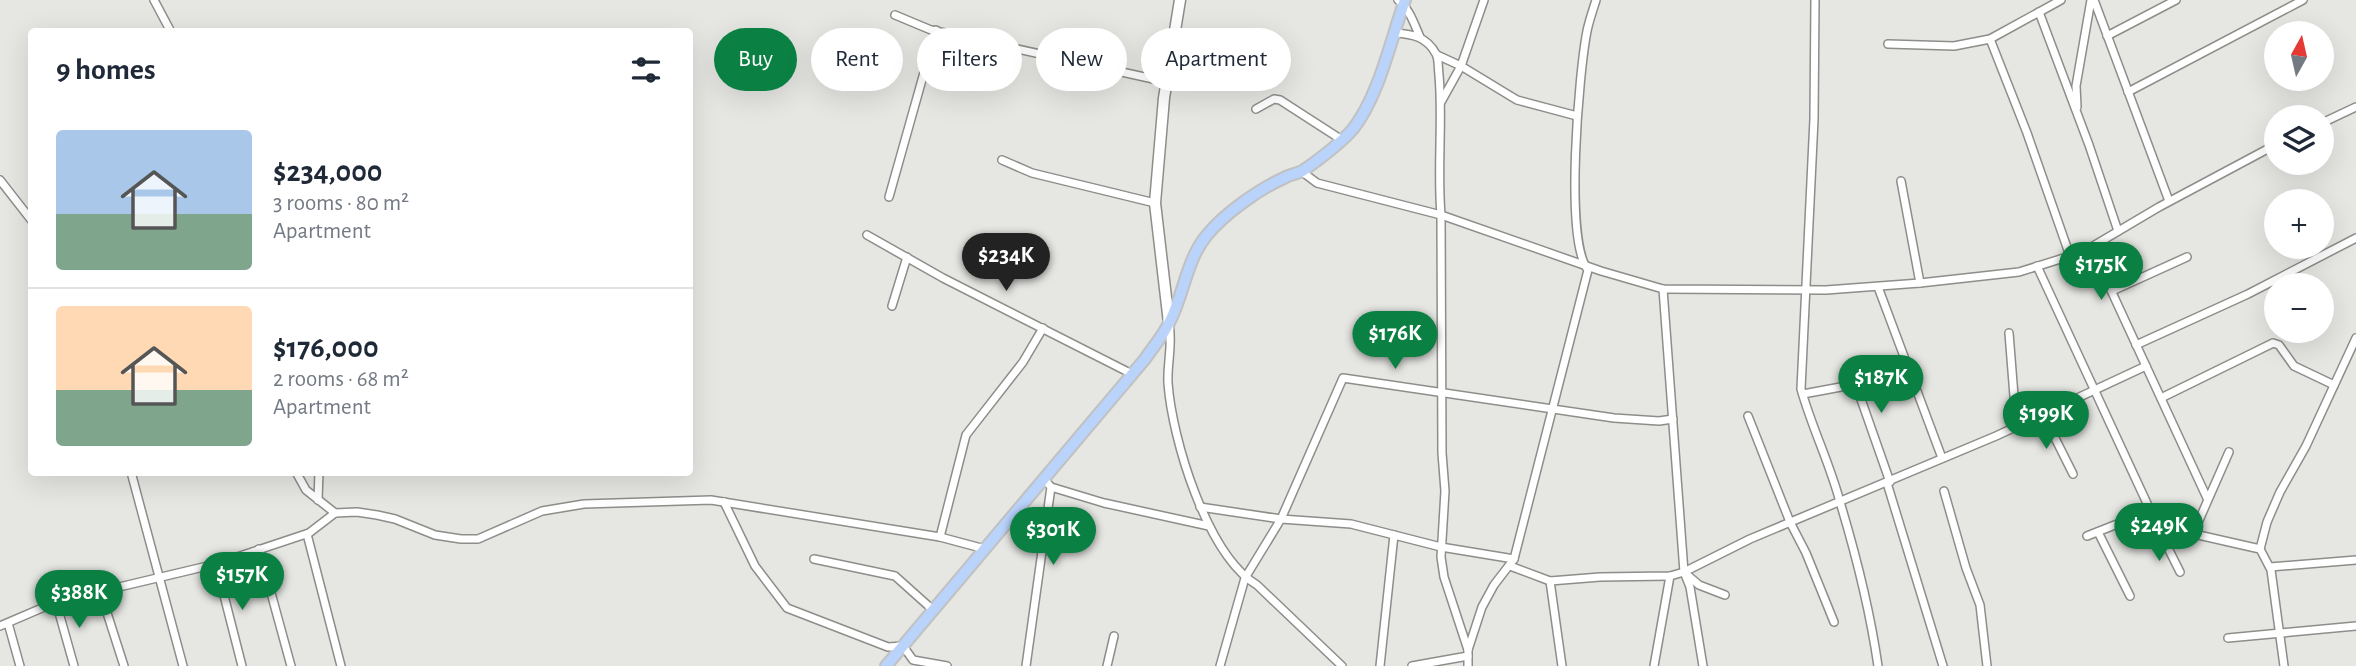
<!DOCTYPE html>
<html lang="en">
<head>
<meta charset="utf-8">
<style>
	body { margin:0; font-family:"Alegreya Sans",sans-serif; background:#f6f6f7; color:#1f2937; height:100vh; display:flex; flex-direction:column; font-size:26px; white-space:nowrap }
	* { box-sizing:border-box; margin:0 }
	p { font-size:23px; color:#747a83 }
	.icon { flex:none; width:38px; height:38px; fill:none; stroke:currentColor; stroke-width:2; stroke-linecap:round; stroke-linejoin:round }
	.map { position:relative; flex:1; overflow:hidden }
	.panel { position:absolute; left:28px; top:28px; width:665px; height:448px; display:flex; flex-direction:column; background:#fff; border-radius:7px; box-shadow:0 7px 28px #0002 }
	.panel>* { flex:none }
	.hud { position:absolute; left:714px; top:28px; width:665px; height:63px; display:flex; gap:14px }
	.needle { width:46px; rotate:8deg }
	.tools { position:absolute; left:2264px; top:21px; display:grid; gap:14px }
	.tools a { display:grid; place-items:center; width:70px; height:70px; border-radius:50%; background:#fff; box-shadow:0 7px 28px #0002; font-size:35px }
	.price { position:absolute; translate:-50% -60px; padding:0 16px; border-radius:24px; background:#0b8043; color:#fff; font-size:23px; line-height:46px; filter:drop-shadow(0 2px 4px #0008) }
	.price::after { content:''; position:absolute; left:50%; top:42px; width:21px; height:16px; margin-left:-10px; background:inherit; clip-path:polygon(0 0,100% 0,50% 100%) }
	.price.on { background:#222; color:#fff }
	ul { padding:0; list-style:none }
	li { display:flex; align-items:center; gap:21px; height:175px; padding:0 28px }
	li+li { border-top:2px solid #e0e1e3 }
	li span { display:grid; place-items:center; flex:none; width:196px; height:140px; border-radius:7px; color:#555 }
	li>.icon { margin-inline-start:auto }
	span .icon { width:84px; height:84px; fill:#fffc; stroke-width:1 }
	li b { font-size:30px }
	h2 { display:flex; justify-content:space-between; align-items:center; height:84px; padding:0 28px; font-size:30px }
	.pill { padding:0 24px; border-radius:32px; background:#fff; box-shadow:0 7px 28px #0002; font-size:24px; line-height:63px }
	.pill.on { background:#0b8043; color:#fff }
	.map>svg:first-child { display:block }
	.lines { fill:none; stroke-linecap:round; stroke-linejoin:round }
	.street-casing { stroke:#8d8d8a; stroke-width:10 }
	.secondary-casing { stroke:#8d8d8a; stroke-width:13 }
	.primary-casing { stroke:#c1c1c1; stroke-width:14 }
	.street { stroke:#fff; stroke-width:7 }
	.secondary { stroke:#fff; stroke-width:10 }
	.primary { stroke:#b9d3fb; stroke-width:10 }
</style>
</head>
<body>
<div class="map">
<svg width="2356" height="666" viewBox="0 0 2356 666">
	<rect width="100%" height="100%" fill="#e6e7e3"/>
	<g class="lines">
		<g class="street-casing">
			<g id="street">
				<polyline points="154,0 171,32"/>
				<path d="M1398,0C1410,9 1414,24 1420,37"/>
				<path d="M1815,0L1814,119L1801,389C1812,428 1830,464 1840,502C1856,555 1870,611 1878,666"/>
				<polyline points="2094,0 2169,201"/>
				<polyline points="2039,12 2089,145 2118,231"/>
				<polyline points="895,15 931,30 1167,82"/>
				<path d="M1395,33C1413,34 1427,37 1436,54C1439,59 1438,68 1439,75C1443,121 1437,168 1441,215L1442,453L1445,491L1441,557L1444,577L1468,650V666"/>
				<polyline points="2107,36 2176,0"/>
				<polyline points="1990,39 2027,133 2070,256"/>
				<polyline points="1888,44 1954,46 1990,39 2061,0"/>
				<polyline points="1437,55 1461,66 1517,100 1577,116"/>
				<polyline points="2128,92 2303,0"/>
				<polyline points="1441,102 1461,66 1484,0"/>
				<polyline points="2077,107 2076,86 2091,0"/>
				<polyline points="1256,109 1274,99 1280,100 1342,140"/>
				<polyline points="2322,123 2356,107"/>
				<polyline points="1002,160 1032,173 1155,203"/>
				<polyline points="1301,171 1317,183 1441,215 1601,271 1663,289 1826,290 1920,283 2019,272 2083,252 2159,207 2277,144"/>
				<polyline points="0,180 32,221"/>
				<polyline points="1901,181 1920,283"/>
				<polyline points="889,197 936,30"/>
				<polyline points="867,235 943,278 1132,374"/>
				<polyline points="2091,247 2207,498"/>
				<polyline points="2037,266 2164,540 2194,534 2260,549 2271,570 2284,666"/>
				<polyline points="1878,287 1942,458"/>
				<polyline points="1663,289 1684,572 1690,587 1703,666"/>
				<polyline points="2112,291 2187,257"/>
				<polyline points="892,306 907,257"/>
				<path d="M1169,324C1173,344 1167,363 1168,383C1172,439 1207,555 1257,585L1342,666"/>
				<polyline points="2009,333 2014,396 2022,424"/>
				<polyline points="2136,345 2248,294 2356,238"/>
				<polyline points="1803,394 1857,384"/>
				<polyline points="2161,398 2273,343 2279,345 2294,366 2334,385"/>
				<polyline points="2043,414 2073,474"/>
				<polyline points="1748,416 1790,522 1806,553 1834,622"/>
				<polyline points="131,472 183,666"/>
				<polyline points="296,472 306,490 335,513"/>
				<polyline points="1890,482 1856,385 1905,361"/>
				<polyline points="1887,483 1943,666"/>
				<polyline points="1051,487 1104,503 1209,526"/>
				<polyline points="1944,491 1966,568 1980,605 1987,666"/>
				<polyline points="318,500 319,472"/>
				<polyline points="724,502 755,566 787,608 888,647 903,646 913,660 947,666"/>
				<polyline points="1200,507 1281,519 1351,524 1441,547 1514,559"/>
				<polyline points="2098,532 2130,596"/>
				<polyline points="307,534 341,666"/>
				<polyline points="2193,534 2229,452"/>
				<polyline points="2087,536 2150,511"/>
				<polyline points="940,537 966,435 1023,362 1043,328"/>
				<polyline points="2164,540 2180,572"/>
				<polyline points="259,549 291,666"/>
				<polyline points="2260,549 2267,522 2280,492 2306,446 2356,338"/>
				<polyline points="814,559 895,576 933,610"/>
				<polyline points="216,564 242,666"/>
				<polyline points="1510,566 1550,581 1600,577 1670,576 1684,572 1750,539 1996,436 2146,366"/>
				<polyline points="2270,567 2356,560"/>
				<polyline points="1685,573 1699,585 1725,595"/>
				<polyline points="1550,581 1562,666"/>
				<polyline points="100,591 124,666"/>
				<polyline points="56,602 74,666"/>
				<polyline points="8,623 20,666"/>
				<polyline points="0,626 56,602 216,564 309,533 335,513 357,512 377,515 395,519 435,535 461,539 478,539 542,511 584,504 711,500 940,537 985,549"/>
				<polyline points="2228,638 2356,626"/>
				<path d="M1468,650L1482,607L1494,585L1514,559L1588,270C1564,240 1579,72 1587,31C1589,21 1593,10 1596,0"/>
				<polyline points="1026,666 1051,487 1044,479"/>
				<polyline points="1107,666 1114,636"/>
				<polyline points="1220,666 1245,578 1281,519 1343,378 1614,418 1659,421 1673,419"/>
				<polyline points="1380,666 1394,535"/>
				<polyline points="1412,666 1468,656"/>
				<polyline points="1654,666 1670,576"/>
			</g>
		</g>
		<g class="secondary-casing">
			<polyline id="secondary" points="1169,323 1155,203 1164,98 1180,0"/>
		</g>
		<g class="primary-casing">
			<path id="primary" d="M886,666L1145,359C1153,347 1163,336 1169,323C1184,295 1186,260 1207,235C1224,214 1259,189 1284,178C1290,174 1298,174 1304,170C1321,158 1339,145 1353,129C1379,96 1391,39 1405,0"/>
		</g>
		<use href="#street" class="street"/>
		<use href="#secondary" class="secondary"/>
		<use href="#primary" class="primary"/>
	</g>
</svg>
<div class="tools">
<a><svg class="needle" viewBox="-14 -14 28 28"><path d="M0-13l5 13h-10z" fill="#e53935"/><path d="M0 13l5-13h-10z" fill="#747a83"/></svg></a>
<a><svg class="icon" aria-label="layers" viewBox="0 0 24 24"><path d="M12 4l9 5-9 5-9-5zM3 14l9 5 9-5"/></svg></a>
<a>+</a>
<a>−</a>
</div>
<b class="price on" style="left:1006px;top:293px">$234K</b>
<b class="price" style="left:2101px;top:302px">$175K</b>
<b class="price" style="left:1395px;top:371px">$176K</b>
<b class="price" style="left:1881px;top:415px">$187K</b>
<b class="price" style="left:2046px;top:451px">$199K</b>
<b class="price" style="left:2159px;top:563px">$249K</b>
<b class="price" style="left:1053px;top:567px">$301K</b>
<b class="price" style="left:242px;top:612px">$157K</b>
<b class="price" style="left:79px;top:630px">$388K</b>
<div class="hud">
<a class="pill on">Buy</a>
<a class="pill">Rent</a>
<a class="pill">Filters</a>
<a class="pill">New</a>
<a class="pill">Apartment</a>
</div>
<section class="panel">
<h2>9 homes<svg class="icon" aria-label="filters" viewBox="0 0 24 24"><path d="M4 7h16M4 17h16"/><circle cx="9" cy="7" r="2"/><circle cx="15" cy="17" r="2"/></svg></h2>
<ul>
<li><span style="background:linear-gradient(#a9c7e8 60%,#7fa58c 0)"><svg class="icon" aria-label="home" viewBox="0 0 24 24"><path d="M3 11l9-7 9 7M6 9v11h12V9"/></svg></span><div><b>$234,000</b><p>3 rooms · 80 m²</p><p>Apartment</p></div></li>
<li><span style="background:linear-gradient(#ffd9b3 60%,#7fa58c 0)"><svg class="icon" aria-label="home" viewBox="0 0 24 24"><path d="M3 11l9-7 9 7M6 9v11h12V9"/></svg></span><div><b>$176,000</b><p>2 rooms · 68 m²</p><p>Apartment</p></div></li>
</ul>
</section>
</div>
</body>
</html>
